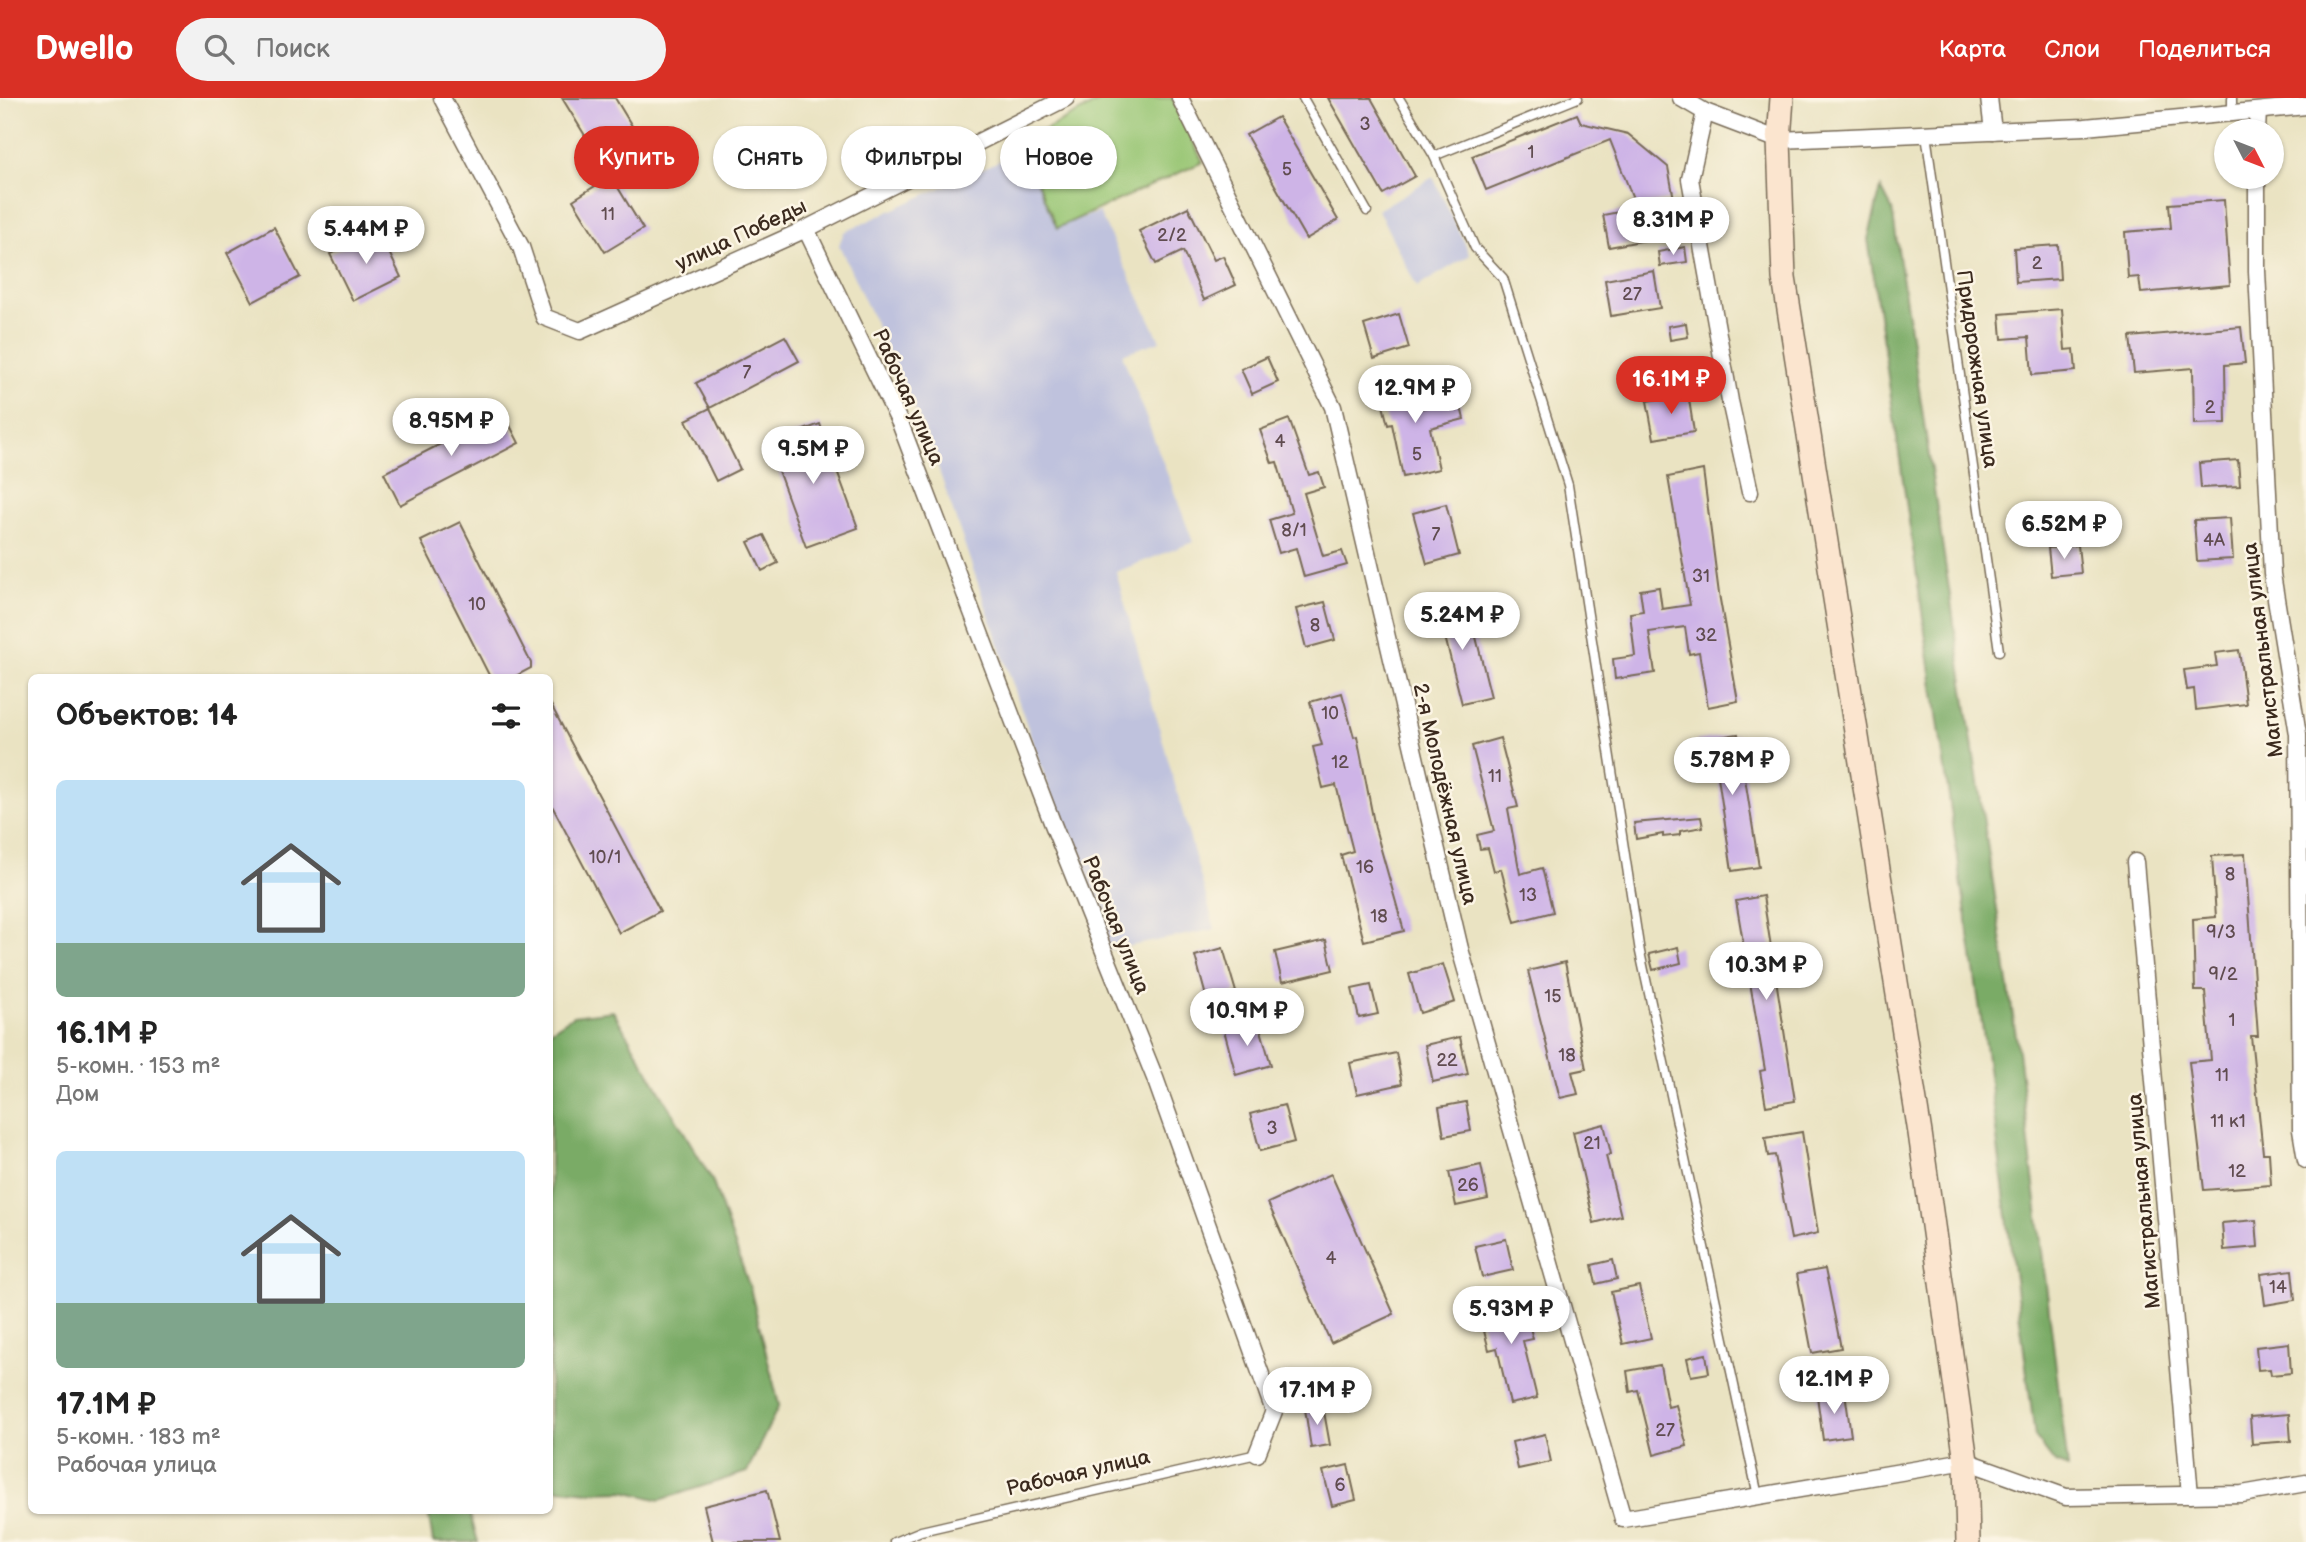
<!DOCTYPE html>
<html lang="ru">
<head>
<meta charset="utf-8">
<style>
	body { margin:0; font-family:"Balsamiq Sans",sans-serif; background:#f2f2f2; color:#222; height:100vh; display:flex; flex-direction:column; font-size:26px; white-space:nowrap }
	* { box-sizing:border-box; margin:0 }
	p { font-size:23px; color:#767676 }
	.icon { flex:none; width:38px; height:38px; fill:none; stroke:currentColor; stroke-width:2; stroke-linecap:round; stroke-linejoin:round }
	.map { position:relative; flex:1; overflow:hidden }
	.sheet { position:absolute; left:28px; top:576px; width:525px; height:840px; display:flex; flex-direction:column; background:#fff; border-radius:10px; box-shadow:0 2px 5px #0004 }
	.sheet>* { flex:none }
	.hud { position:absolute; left:574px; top:28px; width:665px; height:63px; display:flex; gap:14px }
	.needle { width:46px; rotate:132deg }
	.buttons { position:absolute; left:2214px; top:21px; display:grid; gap:14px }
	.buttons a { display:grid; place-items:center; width:70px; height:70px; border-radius:50%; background:#fff; box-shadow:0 2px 5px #0004; font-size:35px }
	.price { position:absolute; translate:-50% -60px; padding:0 16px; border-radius:24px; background:#fff; color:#222; font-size:23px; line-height:46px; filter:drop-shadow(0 2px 4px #0008) }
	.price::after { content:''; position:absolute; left:50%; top:42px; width:21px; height:16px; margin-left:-10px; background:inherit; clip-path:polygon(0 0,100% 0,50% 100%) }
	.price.selected { background:#d93025; color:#fff }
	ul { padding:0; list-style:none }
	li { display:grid; align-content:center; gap:14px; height:371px; padding:0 28px }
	li span { display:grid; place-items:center; height:217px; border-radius:10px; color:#555 }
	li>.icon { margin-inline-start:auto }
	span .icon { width:126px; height:126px; fill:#fffc; stroke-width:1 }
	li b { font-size:30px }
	h2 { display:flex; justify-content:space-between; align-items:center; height:84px; padding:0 28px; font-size:30px }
	.tag { padding:0 24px; border-radius:32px; background:#fff; box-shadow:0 2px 5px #0004; font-size:24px; line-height:63px }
	.tag.selected { background:#d93025; color:#fff }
	header { display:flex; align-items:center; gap:42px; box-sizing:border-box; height:98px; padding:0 35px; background:#d93025; color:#fff }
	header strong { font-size:33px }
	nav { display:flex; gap:38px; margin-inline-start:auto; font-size:24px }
	.search { width:490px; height:63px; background:#f2f2f2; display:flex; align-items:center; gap:18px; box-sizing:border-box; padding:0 24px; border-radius:38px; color:#767676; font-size:26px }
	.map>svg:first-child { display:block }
	.industrial { fill:#bfc2dd }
	.green { fill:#99c674; stroke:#6a7849; stroke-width:2 }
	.forest { fill:#7aab66; stroke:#5a6a42; stroke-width:2 }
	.building { fill:#ceb4e7 }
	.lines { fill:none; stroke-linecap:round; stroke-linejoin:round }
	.lane-casing { stroke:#786b57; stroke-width:11 }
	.street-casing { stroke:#786b57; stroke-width:19 }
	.secondary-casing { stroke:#786b57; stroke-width:26 }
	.lane { stroke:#fff; stroke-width:8 }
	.street { stroke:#fff; stroke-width:16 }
	.secondary { stroke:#fbe5cf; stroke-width:23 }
	.labels { text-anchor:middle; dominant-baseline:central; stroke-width:5; stroke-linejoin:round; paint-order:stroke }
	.number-label { font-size:18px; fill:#604c50 }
	.street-label { font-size:21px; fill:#3b2a1e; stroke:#fcf5e5 }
</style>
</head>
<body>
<header>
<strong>Dwello</strong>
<div class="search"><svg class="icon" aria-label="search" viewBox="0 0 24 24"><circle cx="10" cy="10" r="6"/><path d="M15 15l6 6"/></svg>Поиск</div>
<nav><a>Карта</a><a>Слои</a><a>Поделиться</a></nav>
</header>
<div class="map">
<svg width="2306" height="1444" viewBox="0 0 2306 1444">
	<rect width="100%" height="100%" fill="#fcf5e5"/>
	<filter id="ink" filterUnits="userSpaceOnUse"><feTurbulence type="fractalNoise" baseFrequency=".0143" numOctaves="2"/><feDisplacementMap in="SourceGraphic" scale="14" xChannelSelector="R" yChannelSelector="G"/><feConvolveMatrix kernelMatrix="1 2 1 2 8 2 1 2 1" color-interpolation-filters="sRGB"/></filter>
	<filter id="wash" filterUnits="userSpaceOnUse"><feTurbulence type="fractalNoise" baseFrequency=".00686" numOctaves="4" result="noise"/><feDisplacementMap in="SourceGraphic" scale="28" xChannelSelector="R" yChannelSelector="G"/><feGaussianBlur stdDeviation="1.57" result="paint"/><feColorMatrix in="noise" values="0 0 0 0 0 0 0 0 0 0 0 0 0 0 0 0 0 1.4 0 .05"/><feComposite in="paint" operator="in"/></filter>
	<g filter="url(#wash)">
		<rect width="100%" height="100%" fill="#eae3c2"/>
		<g class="industrial">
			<polygon points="1023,52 1057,129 1099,114 1160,243 1122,256 1193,444 1116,474 1215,831 1105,853 926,335 839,147 844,134"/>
			<polygon points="1433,79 1470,157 1417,189 1378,112"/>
		</g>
		<polygon class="green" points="1106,0 1172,0 1203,64 1057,130 1023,52 1031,39"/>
		<g class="forest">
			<polygon points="1881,90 1892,111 2017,945 2068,1370 2055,1365 2035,1339 1986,954 1868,141"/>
			<polygon points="613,913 712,1082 750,1190 779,1307 747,1374 660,1402 624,1393 589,1394 550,1390 550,933 573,918"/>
			<polygon points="428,1412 469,1412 478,1444 433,1444"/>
		</g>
		<g id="blocks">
			<g class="building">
				<polygon points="562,0 615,0 635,33 597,57"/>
				<polygon points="1328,0 1371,0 1415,78 1383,96"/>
				<polygon points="1577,16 1581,25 1628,36 1668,69 1674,101 1636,108 1610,42 1486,92 1472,58"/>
				<polygon points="1278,19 1338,122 1306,141 1246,37"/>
				<polygon points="748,30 765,61 739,75 722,43"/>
				<polygon points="611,78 643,131 605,154 573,102"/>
				<polygon points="2224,102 2230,187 2141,195 2139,179 2128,180 2125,134 2171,130 2169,106"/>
				<polygon points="1188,109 1214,162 1223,158 1236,187 1204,202 1183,153 1156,166 1139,133"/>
				<polygon points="1645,109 1651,141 1609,149 1603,117"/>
				<polygon points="274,129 300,179 253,204 227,155"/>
				<polygon points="378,132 401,179 353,203 330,156"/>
				<polygon points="2058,147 2060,181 2016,184 2014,150"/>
				<polygon points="1685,149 1687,164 1660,168 1658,154"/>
				<polygon points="1654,173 1660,210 1611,218 1605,182"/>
				<polygon points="2062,211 2065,252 2074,251 2076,273 2032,277 2029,239 2002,241 2000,216"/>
				<polygon points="1399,216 1409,250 1374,261 1364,227"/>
				<polygon points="1686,225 1688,239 1670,242 1668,228"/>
				<polygon points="2241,229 2245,265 2225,267 2226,325 2194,326 2193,270 2134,275 2130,239"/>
				<polygon points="785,238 799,263 710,310 696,285"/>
				<polygon points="1267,259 1278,284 1252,296 1241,271"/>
				<polygon points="1411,280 1419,311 1459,301 1464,321 1430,330 1439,371 1403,379 1392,326 1388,327 1378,288"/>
				<polygon points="1688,295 1694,334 1654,341 1647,303"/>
				<polygon points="710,310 740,371 716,383 686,322"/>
				<polygon points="503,314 519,345 400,407 384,375"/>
				<polygon points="1289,321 1309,377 1319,374 1324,389 1304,395 1323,458 1342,453 1347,467 1304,479 1296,450 1279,455 1269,422 1292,415 1277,364 1272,365 1260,332"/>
				<polygon points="820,326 858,430 806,449 768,345"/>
				<polygon points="2238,362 2240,388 2201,390 2199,365"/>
				<polygon points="1703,372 1719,496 1738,603 1708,609 1699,554 1689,556 1685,529 1649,534 1655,575 1615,581 1613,561 1635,558 1630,515 1643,513 1640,492 1659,489 1662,511 1690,507 1668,379"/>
				<polygon points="1446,406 1459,457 1427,466 1413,415"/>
				<polygon points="2230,420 2233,461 2197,463 2194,422"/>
				<polygon points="460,424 531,565 531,570 514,579 490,579 421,443"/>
				<polygon points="764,437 778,465 762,473 748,444"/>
				<polygon points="2078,447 2081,475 2051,478 2048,450"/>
				<polygon points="1454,499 1461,530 1473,527 1491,599 1462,606 1440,519 1432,521 1428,505"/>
				<polygon points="1325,504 1335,542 1306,550 1296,511"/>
				<polygon points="2239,552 2246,606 2196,612 2194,591 2187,592 2184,572 2217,568 2215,555"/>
				<polygon points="1342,595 1354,639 1357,638 1375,730 1404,833 1364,843 1341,757 1353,753 1336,687 1323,690 1313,649 1322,647 1310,604"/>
				<polygon points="550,605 660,813 619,835 550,704"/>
				<polygon points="1738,636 1759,769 1732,773 1717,672 1701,675 1695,643"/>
				<polygon points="1500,640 1518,709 1508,711 1520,776 1542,770 1553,814 1515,824 1501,771 1494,773 1488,750 1480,751 1477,737 1494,733 1472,648"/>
				<polygon points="1701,719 1703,729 1680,733 1680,737 1663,739 1663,736 1636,741 1634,725"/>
				<polygon points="2245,756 2258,938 2251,938 2263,1055 2269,1055 2271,1087 2204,1092 2189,964 2211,962 2205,893 2195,893 2193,821 2216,819 2212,758"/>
				<polygon points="1763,798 1795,1003 1766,1008 1760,973 1765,972 1736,803"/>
				<polygon points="1326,842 1333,872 1282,884 1275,854"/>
				<polygon points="1678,849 1681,865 1653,872 1649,856"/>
				<polygon points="1223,850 1236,894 1207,902 1195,858"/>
				<polygon points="1565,864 1586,971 1572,974 1578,996 1560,1000 1528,873"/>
				<polygon points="1443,866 1455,904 1420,915 1409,876"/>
				<polygon points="1371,887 1378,916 1359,920 1352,891"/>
				<polygon points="1258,922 1271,967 1236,977 1224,932"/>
				<polygon points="1460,939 1468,976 1433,984 1425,947"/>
				<polygon points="1396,955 1402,986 1357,996 1350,965"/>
				<polygon points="1466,1004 1471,1033 1444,1038 1439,1009"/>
				<polygon points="1284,1007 1294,1044 1260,1053 1250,1016"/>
				<polygon points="1604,1026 1611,1056 1606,1058 1621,1118 1594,1125 1573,1034"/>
				<polygon points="1802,1034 1818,1135 1791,1141 1775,1057 1768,1058 1765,1040"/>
				<polygon points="1481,1067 1488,1101 1456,1108 1449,1074"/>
				<polygon points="1331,1076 1394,1216 1331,1245 1268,1105"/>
				<polygon points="2256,1122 2258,1149 2224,1152 2222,1125"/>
				<polygon points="1506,1141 1513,1172 1482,1179 1475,1148"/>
				<polygon points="1613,1162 1617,1181 1596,1186 1592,1167"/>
				<polygon points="1825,1171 1841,1250 1812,1255 1797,1176"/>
				<polygon points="2292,1172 2295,1202 2265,1207 2261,1176"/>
				<polygon points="1639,1188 1651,1240 1623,1246 1611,1194"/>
				<polygon points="1522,1199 1533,1241 1523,1243 1537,1300 1510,1306 1497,1250 1489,1252 1478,1210"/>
				<polygon points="2289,1245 2291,1275 2271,1277 2270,1271 2258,1272 2256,1249"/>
				<polygon points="1706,1256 1709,1275 1691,1278 1687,1260"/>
				<polygon points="1660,1267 1668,1309 1676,1307 1687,1348 1654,1357 1638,1292 1630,1294 1627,1273"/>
				<polygon points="1314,1286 1316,1302 1288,1307 1285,1291"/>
				<polygon points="1845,1294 1851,1338 1823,1342 1817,1298"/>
				<polygon points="1323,1308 1330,1347 1311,1350 1305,1311"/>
				<polygon points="2289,1316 2291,1343 2252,1346 2250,1319"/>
				<polygon points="1545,1336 1551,1364 1518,1371 1512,1344"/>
				<polygon points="1348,1367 1356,1402 1332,1408 1323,1373"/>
				<polygon points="767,1392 780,1444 713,1444 704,1408"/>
			</g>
		</g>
	</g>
	<g filter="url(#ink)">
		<use href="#blocks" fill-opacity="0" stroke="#786b57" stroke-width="2"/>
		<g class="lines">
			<g class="lane-casing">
				<g id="lane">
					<polyline points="1303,0 1367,113"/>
					<polyline points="1399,0 1434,58 1475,150 1503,180 1568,387 1640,854 1758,1398"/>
					<polyline points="2232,0 2232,15"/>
					<polyline points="1926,36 1999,553"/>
					<polyline points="1434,58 1578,0"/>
					<polyline points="894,1444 921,1433 1257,1356"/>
				</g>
			</g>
			<g class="street-casing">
				<g id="street">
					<polyline points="442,0 521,149 544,219 580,233 806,131 1066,0"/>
					<polyline points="1180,0 1333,309 1460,851 1623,1421 1966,1363 2066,1399 2242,1396 2306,1385"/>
					<polyline points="1681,0 1705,14 1779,42 2085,29 2306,8"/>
					<polyline points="1989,0 1993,33"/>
					<polyline points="1705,14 1690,81 1730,303 1750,394"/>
					<polyline points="2257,33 2258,13"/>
					<polyline points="2257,79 2257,173 2272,476 2298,636 2301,1032 2306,1062"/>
					<polyline points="806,131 900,325 1052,724 1155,980 1274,1313 1257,1356"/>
					<polyline points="2135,764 2190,1397"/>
				</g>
			</g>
			<g class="secondary-casing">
				<polyline id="secondary" points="1782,0 1779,42 1784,180 1920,1035 1966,1363 1968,1444"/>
			</g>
			<use href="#lane" class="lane"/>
			<use href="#street" class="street"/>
			<use href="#secondary" class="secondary"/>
		</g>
	</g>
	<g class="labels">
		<g class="number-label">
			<text x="1365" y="26">3</text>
			<text x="1531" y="54">1</text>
			<text x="1287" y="71">5</text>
			<text x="608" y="116">11</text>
			<text x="1172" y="137">2/2</text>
			<text x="2037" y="165">2</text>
			<text x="1632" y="196">27</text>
			<text x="747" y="274">7</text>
			<text x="2210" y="309">2</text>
			<text x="1280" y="343">4</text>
			<text x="1417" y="356">5</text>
			<text x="1294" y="432">8/1</text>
			<text x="1436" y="436">7</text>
			<text x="2214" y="442">4А</text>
			<text x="1701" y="478">31</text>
			<text x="477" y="506">10</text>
			<text x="1315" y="527">8</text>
			<text x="1706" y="537">32</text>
			<text x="1330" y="615">10</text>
			<text x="1340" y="664">12</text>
			<text x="1495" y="678">11</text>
			<text x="605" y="759">10/1</text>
			<text x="1365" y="769">16</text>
			<text x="2230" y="776">8</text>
			<text x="1528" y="797">13</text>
			<text x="1379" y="818">18</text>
			<text x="2221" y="834">9/3</text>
			<text x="2223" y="876">9/2</text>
			<text x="1553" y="898">15</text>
			<text x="2232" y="922">1</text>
			<text x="1567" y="957">18</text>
			<text x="1447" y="962">22</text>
			<text x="2222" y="977">11</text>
			<text x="2228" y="1023">11 к1</text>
			<text x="1272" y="1030">3</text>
			<text x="1592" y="1045">21</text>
			<text x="2237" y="1073">12</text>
			<text x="1468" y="1087">26</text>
			<text x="1331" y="1160">4</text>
			<text x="2278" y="1189">14</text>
			<text x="1665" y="1332">27</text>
			<text x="1340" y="1387">6</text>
		</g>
		<g class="street-label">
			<text transform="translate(741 137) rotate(-25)">улица Победы</text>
			<text transform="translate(1977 271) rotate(82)">Придорожная улица</text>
			<text transform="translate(908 299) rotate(66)">Рабочая улица</text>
			<text transform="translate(2263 552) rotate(-97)">Магистральная улица</text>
			<text transform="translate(1445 696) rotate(77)">2-я Молодёжная улица</text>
			<text transform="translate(1116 827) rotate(68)">Рабочая улица</text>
			<text transform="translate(2144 1103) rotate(-95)">Магистральная улица</text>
			<text transform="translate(1078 1375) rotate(-13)">Рабочая улица</text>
		</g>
	</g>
</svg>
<div class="buttons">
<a><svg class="needle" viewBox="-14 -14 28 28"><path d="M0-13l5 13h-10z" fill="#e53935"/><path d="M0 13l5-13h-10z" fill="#767676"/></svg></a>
</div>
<b class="price" style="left:1673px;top:159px">8.31M ₽</b>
<b class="price" style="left:366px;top:168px">5.44M ₽</b>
<b class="price selected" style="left:1671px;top:318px">16.1M ₽</b>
<b class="price" style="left:1415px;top:327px">12.9M ₽</b>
<b class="price" style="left:451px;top:360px">8.95M ₽</b>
<b class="price" style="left:813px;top:388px">9.5M ₽</b>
<b class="price" style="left:2064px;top:463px">6.52M ₽</b>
<b class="price" style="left:1462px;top:554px">5.24M ₽</b>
<b class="price" style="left:1732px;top:699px">5.78M ₽</b>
<b class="price" style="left:1766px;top:904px">10.3M ₽</b>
<b class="price" style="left:1247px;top:950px">10.9M ₽</b>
<b class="price" style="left:1511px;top:1248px">5.93M ₽</b>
<b class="price" style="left:1834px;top:1318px">12.1M ₽</b>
<b class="price" style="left:1317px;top:1329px">17.1M ₽</b>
<div class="hud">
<a class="tag selected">Купить</a>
<a class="tag">Снять</a>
<a class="tag">Фильтры</a>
<a class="tag">Новое</a>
</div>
<section class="sheet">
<h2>Объектов: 14<svg class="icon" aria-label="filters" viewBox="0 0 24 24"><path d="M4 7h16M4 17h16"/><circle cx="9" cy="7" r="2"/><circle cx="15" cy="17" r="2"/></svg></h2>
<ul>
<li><span style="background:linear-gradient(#bfe0f5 75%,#7fa58c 0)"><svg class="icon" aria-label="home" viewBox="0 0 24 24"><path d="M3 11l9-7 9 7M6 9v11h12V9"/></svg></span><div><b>16.1M ₽</b><p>5-комн. · 153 m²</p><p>Дом</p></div></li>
<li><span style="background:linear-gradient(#bfe0f5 70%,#7fa58c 0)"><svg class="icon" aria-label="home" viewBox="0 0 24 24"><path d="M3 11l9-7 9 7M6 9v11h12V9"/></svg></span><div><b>17.1M ₽</b><p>5-комн. · 183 m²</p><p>Рабочая улица</p></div></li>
</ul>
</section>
</div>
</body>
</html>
